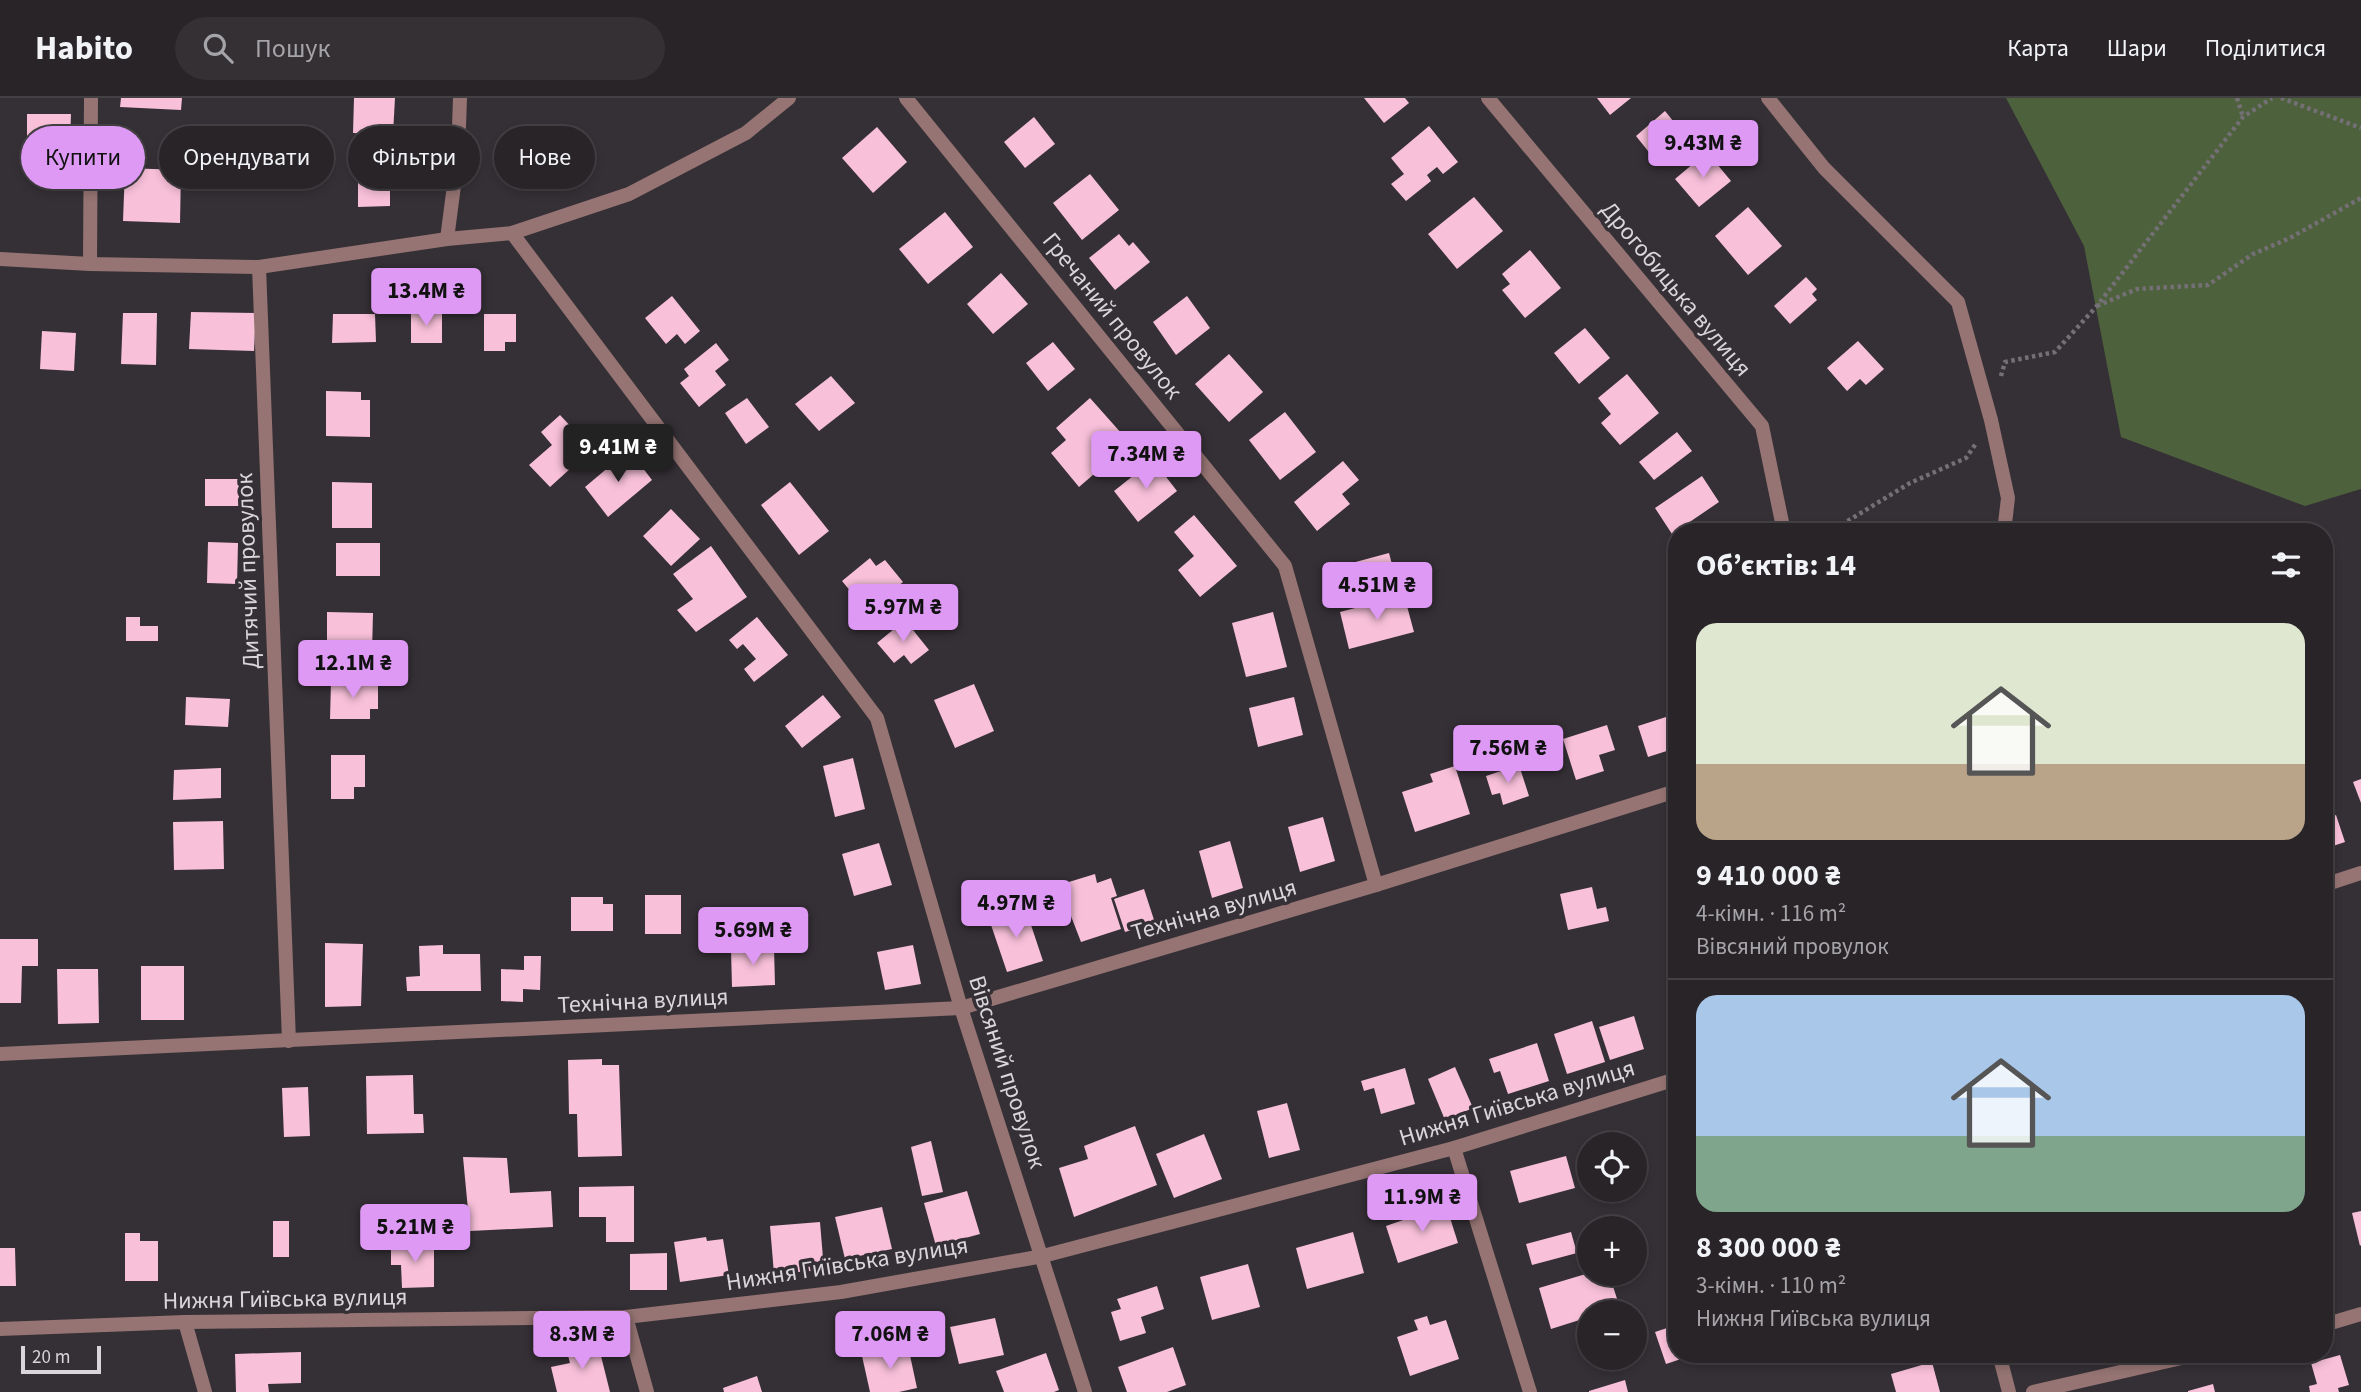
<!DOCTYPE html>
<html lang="uk">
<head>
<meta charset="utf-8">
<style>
	body { margin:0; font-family:"Source Sans 3",sans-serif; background:#343034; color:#f1f3f6; height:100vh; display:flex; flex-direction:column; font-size:26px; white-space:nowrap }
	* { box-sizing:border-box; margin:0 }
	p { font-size:23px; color:#a5a4a8 }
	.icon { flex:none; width:38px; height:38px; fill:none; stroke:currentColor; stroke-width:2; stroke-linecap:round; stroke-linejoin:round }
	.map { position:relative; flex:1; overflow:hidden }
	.side { position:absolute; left:1668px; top:425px; width:665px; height:840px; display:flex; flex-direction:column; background:#282428; border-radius:28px; box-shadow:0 4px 10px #0003,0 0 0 2px #444145 }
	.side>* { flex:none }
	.banner { position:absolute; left:21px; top:28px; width:665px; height:63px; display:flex; gap:14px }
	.controls { position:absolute; left:1577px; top:1034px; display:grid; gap:14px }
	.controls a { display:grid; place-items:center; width:70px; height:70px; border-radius:50%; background:#282428; box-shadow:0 4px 10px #0003,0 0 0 2px #444145; font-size:35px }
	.scale { position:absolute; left:21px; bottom:18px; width:80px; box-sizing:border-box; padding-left:7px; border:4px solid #d9d6da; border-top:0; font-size:19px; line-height:24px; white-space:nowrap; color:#d9d6da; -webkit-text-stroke:5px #353036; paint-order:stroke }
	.price { position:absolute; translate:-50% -60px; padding:0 16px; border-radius:7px; background:#dd99f3; color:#111; font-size:23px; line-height:46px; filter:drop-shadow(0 2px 4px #0008) }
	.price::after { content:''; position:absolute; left:50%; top:42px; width:21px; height:16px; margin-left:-10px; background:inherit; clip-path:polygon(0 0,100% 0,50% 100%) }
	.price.current { background:#222; color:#fff }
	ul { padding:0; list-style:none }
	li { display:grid; align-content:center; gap:14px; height:371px; padding:0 28px }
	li+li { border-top:2px solid #444145 }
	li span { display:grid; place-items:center; height:217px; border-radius:21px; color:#555 }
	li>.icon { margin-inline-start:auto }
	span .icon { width:126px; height:126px; fill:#fffc; stroke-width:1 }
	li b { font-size:30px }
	h2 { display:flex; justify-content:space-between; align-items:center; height:84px; padding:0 28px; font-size:30px }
	.tag { padding:0 24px; border-radius:32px; background:#282428; box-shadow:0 4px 10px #0003,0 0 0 2px #444145; font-size:24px; line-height:63px }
	.tag.current { background:#dd99f3; color:#111 }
	header { display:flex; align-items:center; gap:42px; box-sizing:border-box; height:98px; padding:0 35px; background:#282428; border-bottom:2px solid #444145 }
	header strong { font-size:33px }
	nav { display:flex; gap:38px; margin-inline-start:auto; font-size:24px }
	.search { width:490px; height:63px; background:#343034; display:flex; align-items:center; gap:18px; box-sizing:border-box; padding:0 24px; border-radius:38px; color:#a5a4a8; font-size:26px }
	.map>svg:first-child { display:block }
	.green { fill:#4d613c }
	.building { fill:#f8c0d9 }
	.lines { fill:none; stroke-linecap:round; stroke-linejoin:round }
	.path { stroke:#747075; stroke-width:4.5; stroke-dasharray:3.5 3.5; stroke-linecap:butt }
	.minor { stroke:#957473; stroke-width:14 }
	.labels { text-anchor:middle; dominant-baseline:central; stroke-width:7; stroke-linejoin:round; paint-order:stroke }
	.street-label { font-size:24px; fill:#d9d6da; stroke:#353036 }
</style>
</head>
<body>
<header>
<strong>Habito</strong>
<div class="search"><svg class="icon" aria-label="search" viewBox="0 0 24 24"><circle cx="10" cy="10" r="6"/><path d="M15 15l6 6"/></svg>Пошук</div>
<nav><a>Карта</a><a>Шари</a><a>Поділитися</a></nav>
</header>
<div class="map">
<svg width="2361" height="1294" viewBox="0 0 2361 1294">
	<rect width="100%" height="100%" fill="#353036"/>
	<polygon class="green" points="2006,0 2361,0 2361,391 2305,408 2121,339 2084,148"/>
	<g class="building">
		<polygon points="121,0 182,0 181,12 120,9"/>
		<polygon points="354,0 395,0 393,36 353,35"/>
		<polygon points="1364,0 1405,0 1409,5 1384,25"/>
		<polygon points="1597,0 1631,0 1610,17"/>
		<polygon points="1665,13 1686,39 1656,63 1636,38"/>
		<polygon points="27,16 71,16 70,45 27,45"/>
		<polygon points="1034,19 1055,46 1025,70 1004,44"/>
		<polygon points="1429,28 1458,64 1443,76 1437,69 1427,77 1431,83 1406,103 1391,86 1404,76 1391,60"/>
		<polygon points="877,29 907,64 873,95 842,60"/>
		<polygon points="1707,54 1731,83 1699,109 1675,81"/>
		<polygon points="390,65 390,108 358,109 358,67"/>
		<polygon points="125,70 181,72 180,125 123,123"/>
		<polygon points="1090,76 1119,112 1082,142 1053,105"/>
		<polygon points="1474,99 1503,133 1457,171 1428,136"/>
		<polygon points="1748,109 1782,148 1748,177 1715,138"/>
		<polygon points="945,114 973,149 928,186 899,151"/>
		<polygon points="1119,136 1129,148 1133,144 1150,164 1115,192 1089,160"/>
		<polygon points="1530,152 1561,190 1525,220 1502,192 1510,186 1502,176"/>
		<polygon points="1001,175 1028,206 993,236 967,206"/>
		<polygon points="1806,179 1817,191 1812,196 1817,202 1790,226 1774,208"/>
		<polygon points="672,198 700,233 685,246 677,236 666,246 645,220"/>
		<polygon points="1187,198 1210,230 1176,257 1153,224"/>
		<polygon points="191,214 256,215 254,253 189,251"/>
		<polygon points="123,215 157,215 156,267 121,266"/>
		<rect x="411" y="215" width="31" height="30"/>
		<polygon points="333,216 375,216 376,244 332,245"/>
		<polygon points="484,216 516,216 516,244 505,244 505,253 484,253"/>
		<polygon points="1585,230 1610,260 1579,286 1554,255"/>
		<polygon points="42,233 76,235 74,273 40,271"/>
		<polygon points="1858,243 1884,271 1866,287 1860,281 1847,293 1827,270"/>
		<polygon points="1053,244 1075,271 1048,293 1026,265"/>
		<polygon points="716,245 729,262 715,273 726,287 699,309 680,285 689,278 684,271"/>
		<polygon points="1229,256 1263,294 1229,324 1195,286"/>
		<polygon points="1627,276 1659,315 1620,347 1601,325 1611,316 1598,300"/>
		<polygon points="831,278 855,305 819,333 795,306"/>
		<polygon points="326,293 361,294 361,302 370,302 370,339 326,338"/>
		<polygon points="747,300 769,329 746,346 725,315"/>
		<polygon points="1090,300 1130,345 1079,389 1051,355 1066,342 1056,330"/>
		<polygon points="1285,314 1316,354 1280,382 1249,342"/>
		<polygon points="560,317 592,351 550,389 529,367 552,347 541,334"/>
		<polygon points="1677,334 1692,353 1654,382 1639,364"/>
		<polygon points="629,352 652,382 608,419 585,389"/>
		<polygon points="1153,362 1177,393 1138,424 1114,393"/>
		<polygon points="1343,363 1359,382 1342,396 1350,406 1317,433 1294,404"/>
		<polygon points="1702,378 1719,404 1672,436 1655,410"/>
		<rect x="205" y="381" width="34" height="27"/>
		<polygon points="332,384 372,385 372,430 332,430"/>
		<polygon points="790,384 829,433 799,457 761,407"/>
		<polygon points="671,411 700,441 671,468 643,438"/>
		<polygon points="1194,417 1237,468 1200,499 1178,472 1194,458 1174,434"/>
		<polygon points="208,444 238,445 237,486 207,485"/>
		<rect x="336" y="445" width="44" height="33"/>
		<polygon points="711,448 747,499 696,534 677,512 693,501 673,476"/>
		<polygon points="1389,455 1397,485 1345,499 1337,469"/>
		<polygon points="870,460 876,468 885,462 903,484 889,496 884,488 861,506 842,483"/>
		<polygon points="1404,497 1414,534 1349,551 1340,514"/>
		<polygon points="327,514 373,515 372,554 327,554"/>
		<polygon points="1273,514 1287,569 1246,579 1232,525"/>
		<polygon points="126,519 140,519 140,528 158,528 158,543 126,543"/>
		<polygon points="757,519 788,557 754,584 744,571 756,561 743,546 737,551 729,542"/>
		<polygon points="905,522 929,552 911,566 904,557 894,565 877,545"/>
		<polygon points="331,584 378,584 378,611 370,611 370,621 330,621"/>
		<polygon points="974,586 994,633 955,650 934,602"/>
		<polygon points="823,597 841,619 802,650 785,628"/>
		<polygon points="186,599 230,601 228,629 185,627"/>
		<polygon points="1294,599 1303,637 1258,649 1249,610"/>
		<polygon points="1666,619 1676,650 1648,659 1638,628"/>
		<polygon points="1607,627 1615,652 1599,657 1604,673 1576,682 1563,641"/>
		<polygon points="331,657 365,657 365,689 354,689 354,701 331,701"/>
		<polygon points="853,660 865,711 835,719 823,668"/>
		<polygon points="1519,667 1529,698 1503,707 1500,695 1492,697 1486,678"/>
		<polygon points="1455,668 1470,716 1415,734 1402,694 1433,684 1430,676"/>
		<polygon points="221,670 221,700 173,702 174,672"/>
		<polygon points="2361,681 2361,705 2353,684"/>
		<polygon points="2336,717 2345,744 2324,751 2324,721"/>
		<polygon points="1323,719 1335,763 1300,774 1288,729"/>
		<polygon points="223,723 224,771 174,772 173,724"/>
		<polygon points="1230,743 1243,790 1212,800 1199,753"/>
		<polygon points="879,745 892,787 854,798 842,756"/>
		<polygon points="1095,776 1097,785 1111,780 1117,798 1111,800 1121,831 1081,844 1059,787"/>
		<polygon points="1592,789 1597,811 1606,809 1609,823 1568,832 1560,796"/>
		<polygon points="1144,791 1155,825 1125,834 1114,801"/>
		<rect x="645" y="797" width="36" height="39"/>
		<polygon points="571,799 603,799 603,806 613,806 613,833 571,833"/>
		<polygon points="1025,809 1043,863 1007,874 989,821"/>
		<polygon points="0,841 38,841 38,868 22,868 21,905 0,905"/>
		<polygon points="325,845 363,846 361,908 325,909"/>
		<polygon points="443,847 443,856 480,856 481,893 407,893 406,879 420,878 419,848"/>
		<polygon points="913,847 921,886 885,892 877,854"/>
		<polygon points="774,850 775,887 732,889 731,851"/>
		<polygon points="524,858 541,858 540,892 523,891 523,904 501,903 501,871 524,872"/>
		<polygon points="2324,865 2331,888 2324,890"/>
		<rect x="141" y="868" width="43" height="54"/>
		<polygon points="57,871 98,871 99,925 58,926"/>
		<polygon points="1634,918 1644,951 1610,962 1599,929"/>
		<polygon points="1592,923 1605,964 1567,976 1554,936"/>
		<polygon points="1537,945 1549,983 1508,996 1500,973 1494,975 1489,961"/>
		<polygon points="602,961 602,967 619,967 622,1058 578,1059 577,1016 569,1016 568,962"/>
		<polygon points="1455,969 1473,1010 1445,1022 1428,981"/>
		<polygon points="1405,970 1415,1006 1381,1016 1374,990 1364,993 1361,983"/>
		<polygon points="413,977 414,1016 423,1016 424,1035 367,1036 366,978"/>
		<polygon points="308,989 310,1038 284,1039 282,990"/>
		<polygon points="1287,1005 1300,1052 1269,1060 1257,1013"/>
		<polygon points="1135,1028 1157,1087 1074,1119 1059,1070 1088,1061 1084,1048"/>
		<polygon points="1204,1036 1222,1081 1174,1100 1156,1056"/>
		<polygon points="931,1043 943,1094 922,1098 911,1049"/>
		<polygon points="1566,1058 1575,1090 1519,1105 1510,1073"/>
		<polygon points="463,1059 507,1060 510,1095 551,1093 553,1129 470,1133"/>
		<polygon points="1676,1070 1676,1106 1666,1073"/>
		<polygon points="634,1088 634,1144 606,1144 606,1119 579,1119 579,1089"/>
		<polygon points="967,1093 980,1136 936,1148 924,1105"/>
		<polygon points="1446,1107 1458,1145 1398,1165 1386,1128"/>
		<polygon points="882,1109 892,1151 845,1161 835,1119"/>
		<polygon points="2361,1113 2361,1147 2360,1148 2352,1115"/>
		<rect x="273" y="1123" width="16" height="36"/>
		<polygon points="820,1124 824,1172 774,1176 770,1128"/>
		<polygon points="1353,1134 1364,1175 1307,1191 1296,1150"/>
		<polygon points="1571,1134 1577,1155 1532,1167 1526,1146"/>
		<polygon points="125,1135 140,1135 140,1143 158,1143 158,1183 125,1183"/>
		<polygon points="706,1139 707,1143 723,1141 729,1177 680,1184 674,1144"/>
		<polygon points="391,1146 434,1146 434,1189 402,1190 401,1167 391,1167"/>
		<polygon points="0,1150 15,1150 16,1188 0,1188"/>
		<polygon points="667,1155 667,1192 630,1192 630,1156"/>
		<polygon points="1248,1166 1260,1209 1212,1222 1200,1179"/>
		<polygon points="1589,1175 1609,1176 1620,1210 1604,1214 1589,1214 1589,1219 1551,1231 1539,1190"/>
		<polygon points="1157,1188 1164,1211 1141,1219 1146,1235 1120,1243 1111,1214 1121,1211 1117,1201"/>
		<polygon points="1427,1218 1430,1227 1446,1222 1459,1261 1410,1278 1397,1239 1418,1232 1414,1222"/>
		<polygon points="995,1220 1004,1257 959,1266 950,1229"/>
		<polygon points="1676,1227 1676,1256 1693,1257 1666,1266 1655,1234"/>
		<polygon points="597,1242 610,1294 557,1294 551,1269 570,1265 566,1250"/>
		<polygon points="908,1248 917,1290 899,1294 870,1294 862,1258"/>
		<polygon points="1173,1249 1186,1287 1167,1294 1127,1294 1118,1269"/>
		<polygon points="301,1254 301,1285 268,1286 269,1294 236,1294 235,1256"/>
		<polygon points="1046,1255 1059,1292 1054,1294 1004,1294 996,1273"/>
		<polygon points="2340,1257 2349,1287 2338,1290 2339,1294 2310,1294 2309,1288 2317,1286 2311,1265"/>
		<polygon points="1932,1264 1940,1294 1896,1294 1891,1276"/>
		<polygon points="757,1278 762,1294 724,1294 723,1290"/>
		<polygon points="1625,1282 1628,1294 1589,1294 1589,1293"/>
		<polygon points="2213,1286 2215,1294 2188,1294 2188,1293"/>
	</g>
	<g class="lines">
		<g class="path">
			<polyline points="2237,0 2243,19"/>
			<polyline points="2281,0 2361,30"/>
			<polyline points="2097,208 2137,191 2208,187 2253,156 2290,140 2361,100"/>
			<polyline points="2001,278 2005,264 2055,254 2096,209 2243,19 2272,0"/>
			<polyline points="1839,434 1846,424 1910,385 1966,360 1977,344"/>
		</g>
		<g class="minor">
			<polyline points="906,0 1285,468 1376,787"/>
			<polyline points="1488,0 1762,328 1784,434"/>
			<polyline points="1768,0 1824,70 1958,204 1991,322 2008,400 2004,434"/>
			<polyline points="512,135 877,620 961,910 1085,1294"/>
			<polyline points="447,141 458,57 460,0"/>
			<polyline points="0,161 90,166 259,169 447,141 512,135 629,96 746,35 789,0"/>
			<polyline points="90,166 91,0"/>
			<polyline points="259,169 289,943"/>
			<polyline points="2324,787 2361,775"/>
			<polyline points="0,956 961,910 1376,787 1676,693"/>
			<polyline points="1454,1050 1530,1294"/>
			<polyline points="626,1219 647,1294"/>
			<polyline points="185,1224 205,1294"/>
			<polyline points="2324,1227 2361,1216"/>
			<polyline points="0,1231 185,1224 626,1219 841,1194 1043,1158 1454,1050 1676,981"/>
			<polyline points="1999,1256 2009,1294"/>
			<polyline points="2033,1294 2199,1256"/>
		</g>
	</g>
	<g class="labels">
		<g class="street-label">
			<text transform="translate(1676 191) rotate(50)">Дрогобицька вулиця</text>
			<text transform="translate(1112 218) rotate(51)">Гречаний провулок</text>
			<text transform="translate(248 473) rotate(-92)">Дитячий провулок</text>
			<text transform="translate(1214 812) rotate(-16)">Технічна вулиця</text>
			<text transform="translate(643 903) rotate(-3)">Технічна вулиця</text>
			<text transform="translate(1007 974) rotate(72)">Вівсяний провулок</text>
			<text transform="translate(1517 1005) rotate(-17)">Нижня Гиївська вулиця</text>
			<text transform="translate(847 1166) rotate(-9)">Нижня Гиївська вулиця</text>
			<text transform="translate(285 1201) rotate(-1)">Нижня Гиївська вулиця</text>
		</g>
	</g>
</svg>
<div class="controls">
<a><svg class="icon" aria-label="locate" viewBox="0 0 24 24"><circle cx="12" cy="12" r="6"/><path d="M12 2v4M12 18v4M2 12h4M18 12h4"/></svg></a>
<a>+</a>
<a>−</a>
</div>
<div class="scale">20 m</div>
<b class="price" style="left:1703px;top:82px">9.43M ₴</b>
<b class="price" style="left:426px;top:230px">13.4M ₴</b>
<b class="price current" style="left:618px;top:386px">9.41M ₴</b>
<b class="price" style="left:1146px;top:393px">7.34M ₴</b>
<b class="price" style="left:1377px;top:524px">4.51M ₴</b>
<b class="price" style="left:903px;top:546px">5.97M ₴</b>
<b class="price" style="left:353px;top:602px">12.1M ₴</b>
<b class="price" style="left:1508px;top:687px">7.56M ₴</b>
<b class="price" style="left:1016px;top:842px">4.97M ₴</b>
<b class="price" style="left:753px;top:869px">5.69M ₴</b>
<b class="price" style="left:1422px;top:1136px">11.9M ₴</b>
<b class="price" style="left:415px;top:1166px">5.21M ₴</b>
<b class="price" style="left:582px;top:1273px">8.3M ₴</b>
<b class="price" style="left:890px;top:1273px">7.06M ₴</b>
<div class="banner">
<a class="tag current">Купити</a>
<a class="tag">Орендувати</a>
<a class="tag">Фільтри</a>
<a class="tag">Нове</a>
</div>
<section class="side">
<h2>Об’єктів: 14<svg class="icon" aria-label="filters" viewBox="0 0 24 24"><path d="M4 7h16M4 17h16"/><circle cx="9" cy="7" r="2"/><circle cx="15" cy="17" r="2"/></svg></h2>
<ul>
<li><span style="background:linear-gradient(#dfe7d0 65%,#b9a48a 0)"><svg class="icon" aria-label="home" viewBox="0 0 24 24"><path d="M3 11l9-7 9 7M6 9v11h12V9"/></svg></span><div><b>9 410 000 ₴</b><p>4-кімн. · 116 m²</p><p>Вівсяний провулок</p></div></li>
<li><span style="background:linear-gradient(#a9c7e8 65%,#7fa58c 0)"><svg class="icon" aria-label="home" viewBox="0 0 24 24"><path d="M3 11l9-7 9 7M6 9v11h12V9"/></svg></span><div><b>8 300 000 ₴</b><p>3-кімн. · 110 m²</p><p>Нижня Гиївська вулиця</p></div></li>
</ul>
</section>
</div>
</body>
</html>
